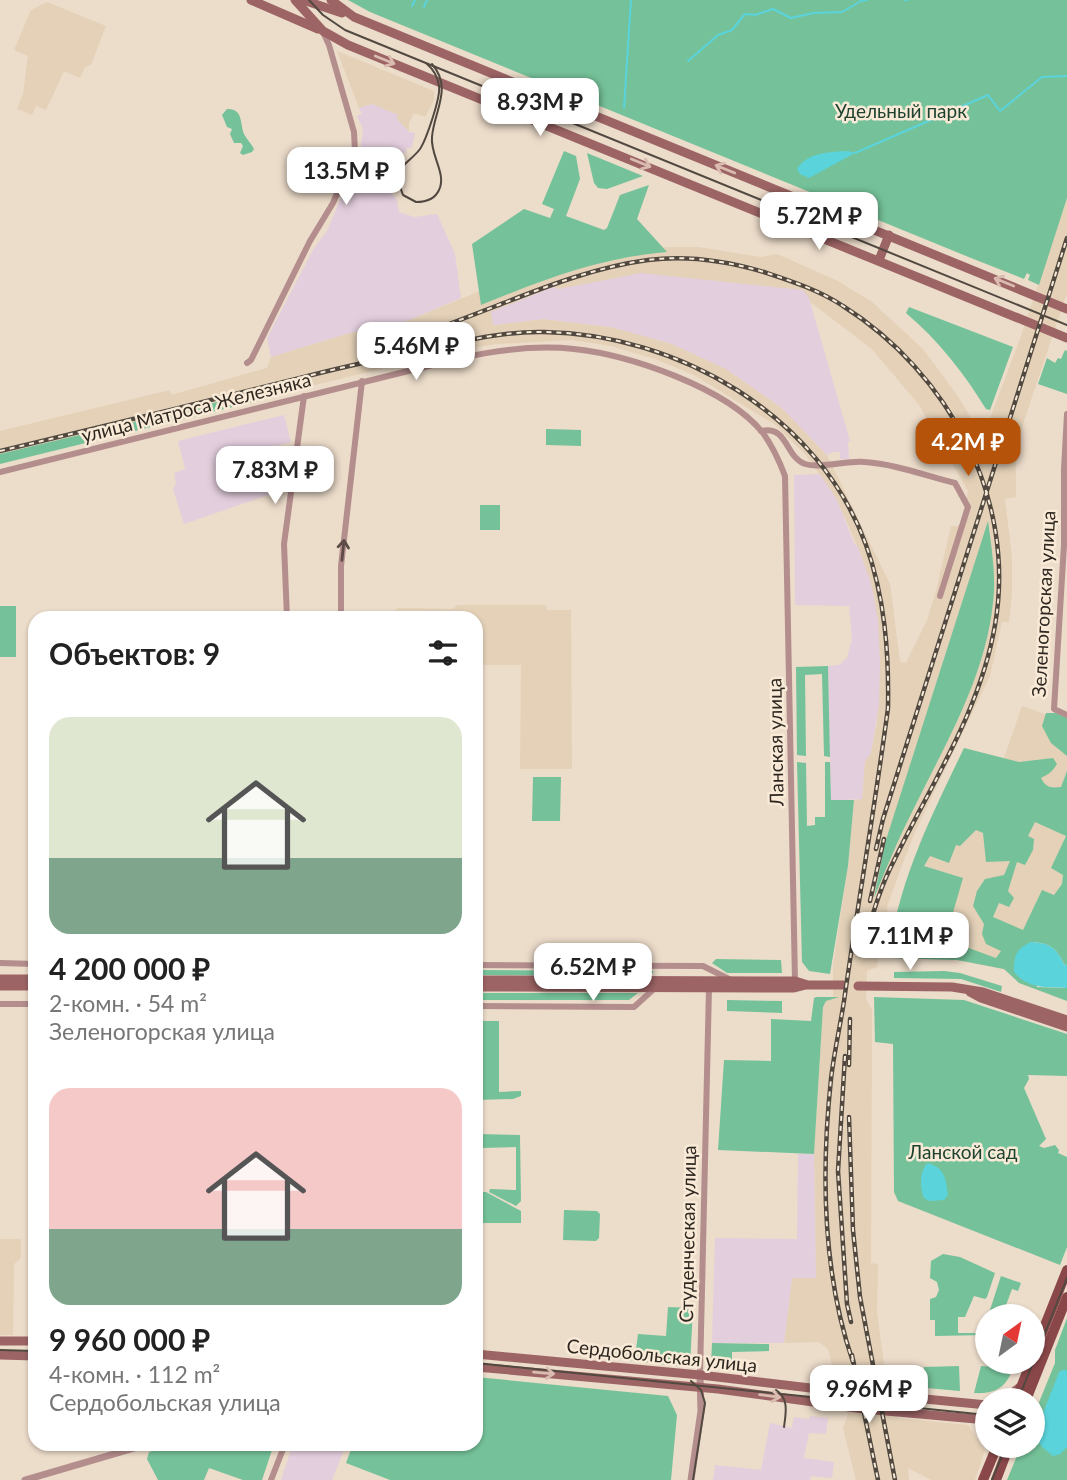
<!DOCTYPE html>
<html lang="ru">
<head>
<meta charset="utf-8">
<style>
	body { margin:0; font-family:Lato,sans-serif; background:#f2f2f2; color:#222; height:100vh; display:flex; flex-direction:column; font-size:26px; white-space:nowrap }
	* { box-sizing:border-box; margin:0 }
	p { font-size:23px; color:#767676 }
	.icon { flex:none; width:38px; height:38px; fill:none; stroke:currentColor; stroke-width:2; stroke-linecap:round; stroke-linejoin:round }
	.map { position:relative; flex:1; overflow:hidden }
	.details { position:absolute; left:28px; top:611px; width:455px; height:840px; display:flex; flex-direction:column; background:#fff; border-radius:21px; box-shadow:0 2px 5px #0004 }
	.details>* { flex:none }
	.needle { width:46px; rotate:33deg }
	.tools { position:absolute; left:975px; top:1304px; display:grid; gap:14px }
	.tools a { display:grid; place-items:center; width:70px; height:70px; border-radius:50%; background:#fff; box-shadow:0 2px 5px #0004; font-size:35px }
	.price { position:absolute; translate:-50% -60px; padding:0 16px; border-radius:14px; background:#fff; color:#222; font-size:23px; line-height:46px; filter:drop-shadow(0 2px 4px #0008) }
	.price::after { content:''; position:absolute; left:50%; top:42px; width:21px; height:16px; margin-left:-10px; background:inherit; clip-path:polygon(0 0,100% 0,50% 100%) }
	.price.current { background:#b45309; color:#fff }
	ul { padding:0; list-style:none }
	li { display:grid; align-content:center; gap:14px; height:371px; padding:0 21px }
	li span { display:grid; place-items:center; height:217px; border-radius:21px; color:#555 }
	li>.icon { margin-inline-start:auto }
	span .icon { width:126px; height:126px; fill:#fffc; stroke-width:1 }
	li b { font-size:30px }
	h2 { display:flex; justify-content:space-between; align-items:center; height:84px; padding:0 21px; font-size:30px }
	.map>svg:first-child { display:block }
	.built { fill:#e4d1b8; fill-rule:evenodd }
	.industrial { fill:#e3cedd }
	.green { fill:#75c29a; fill-rule:evenodd }
	.water { fill:#5bd3db }
	.lines { fill:none; stroke-linecap:round; stroke-linejoin:round }
	.stream { stroke:#5bd3db; stroke-width:2 }
	.minor { stroke:#b48d8d; stroke-width:6 }
	.tertiary { stroke:#b48d8d; stroke-width:7 }
	.secondary { stroke:#9d6465; stroke-width:9 }
	.primary { stroke:#8a4749; stroke-width:10 }
	.tram { stroke:#514940; stroke-width:2 }
	.rail-casing { stroke:#514940; stroke-width:4.5 }
	.rail { stroke:#f9ead7; stroke-width:2; stroke-dasharray:5; stroke-linecap:butt }
	.oneway { stroke:#d9bbaf }
	.oneway2 { stroke:#5c4b46 }
	.labels { text-anchor:middle; dominant-baseline:central; stroke-width:5; stroke-linejoin:round; paint-order:stroke }
	.park-label { font-size:19px; fill:#1d4330; stroke:#f9ead7 }
	.street-label { font-size:19px; fill:#2d2720; stroke:#f9ead7 }
</style>
</head>
<body>
<div class="map">
<svg width="1067" height="1480" viewBox="0 0 1067 1480">
	<rect width="100%" height="100%" fill="#ecdcca"/>
	<g class="built">
		<polygon points="47,2 106,26 91,65 85,67 80,78 64,71 46,110 36,106 32,115 17,109 23,94 28,56 14,50 31,10"/>
		<polygon points="337,51 434,91 434,100 425,117 414,113 409,123 409,132 396,119 397,115 372,104 359,108"/>
		<path d="M1067,198V293L1024,421L1016,451V497L1005,499L1012,557V594L1009,622H1002L990,676L916,830L901,868L887,907L888,915L882,932L877,967L867,971L866,999L872,1010V1045L871,1263L878,1264L877,1312L887,1386L898,1418L968,1425L985,1450L975,1480H931L908,1468L909,1480H856L843,1428L848,1415L841,1382L835,1378L828,1349L819,1342L784,1343L792,1277L816,1278L814,1154L823,1007L826,1001L833,997V965L848,866L854,800L862,799L865,761L871,753L877,721L880,663L874,596L862,557L837,500L805,454L774,424L694,375L655,359L611,346L572,340L497,344L458,350L0,462V431L170,390L171,395L267,368L271,357L349,333L400,324L523,273L626,251L668,247H698L761,257L777,254L838,281L872,302L923,349L957,395L983,437L1021,336ZM552,287L559,289L809,298L810,302L872,349L919,405L968,491L960,526H951L935,595L927,620L906,663L900,662L890,584L827,455L782,408L726,369L672,344L611,327L543,319L494,325L491,313Z"/>
		<polygon points="458,605 546,605 547,610 571,610 572,769 520,769 521,665 476,665 476,618 387,618 398,608 452,609"/>
		<polygon points="1022,706 1067,722 1067,881 1007,970 957,960 889,958 894,921 921,839 964,748 1004,758"/>
		<polygon points="0,1239 21,1239 21,1258 14,1264 13,1335 0,1335"/>
	</g>
	<g class="industrial">
		<polygon points="372,104 398,115 397,119 409,132 415,133 412,148 407,148 406,153 402,153 401,156 395,155 389,191 397,200 399,212 414,217 437,214 455,254 461,298 400,324 349,333 271,357 267,338 314,248 327,231 360,152 363,129 357,116 362,114 359,108"/>
		<polygon points="641,273 803,290 809,298 850,441 848,442 849,459 840,459 840,452 833,452 827,455 782,408 726,369 672,344 611,327 543,319 493,325 491,312 553,287 559,289"/>
		<polygon points="284,415 291,442 265,449 277,492 184,524 173,489 176,483 174,473 185,469 178,441"/>
		<polygon points="820,474 837,500 854,543 858,547 871,583 878,620 880,662 879,705 871,753 865,761 862,799 831,801 828,666 839,665 847,658 852,639 849,606 795,605 794,475"/>
		<polygon points="798,1154 814,1154 816,1278 792,1278 784,1343 712,1343 715,1238 797,1239"/>
		<polygon points="810,1416 828,1418 826,1434 809,1433 804,1458 834,1462 832,1478 811,1476 810,1480 705,1480 713,1480 715,1465 761,1470 770,1423 792,1428 794,1417 809,1419"/>
		<polygon points="293,1444 321,1444 339,1447 344,1450 332,1480 281,1480"/>
	</g>
	<g class="green">
		<polygon points="348,0 1067,0 1067,198 1039,285 1028,280 1030,275 1027,273 1024,279 971,258 370,12"/>
		<path d="M227,109C243,108 240,123 244,134C247,140 251,143 254,149L252,152L243,155L240,153L243,146L241,143H234L230,134L232,129L227,127L222,115Z"/>
		<path d="M564,151L576,156L580,179L566,216L604,230L607,228L620,195L649,185L637,219L667,252C598,258 545,279 481,305L472,244L524,209L550,218L554,209L542,204Z"/>
		<polygon points="587,153 643,176 607,189 598,188 594,183"/>
		<path d="M909,307L1013,347L990,410L986,409C964,373 938,340 906,313Z"/>
		<polygon points="1065,350 1067,351 1067,394 1038,384 1047,358 1055,363 1058,358 1061,359"/>
		<polygon points="276,388 276,392 272,393 273,397 0,464 0,454"/>
		<polygon points="546,429 581,430 581,446 546,445"/>
		<rect x="480" y="505" width="20" height="25"/>
		<path d="M988,521C991,544 995,568 994,591C989,673 946,742 911,814C897,842 886,869 874,898L885,843Z"/>
		<rect x="0" y="606" width="16" height="51"/>
		<polygon points="828,666 830,757 824,756 822,674 805,675 806,756 797,755 796,667"/>
		<polygon points="1046,713 1056,713 1067,718 1067,756 1051,743 1042,726"/>
		<path d="M964,748L1019,762L1053,758L1057,764C1052,772 1049,774 1041,778C1046,788 1051,788 1061,787L1067,771V965L1064,964C1056,947 1049,943 1031,942L1037,987L1067,988V1001L1019,983L1004,969L957,960L889,958C897,883 932,815 964,748ZM1035,822L1066,836L1051,868L1063,875L1062,884L1054,895L1042,890L1023,930L993,917L999,903L1009,907L1014,898L1008,891L1017,862L1025,865L1033,850L1034,839L1028,836ZM976,830L983,833L986,862L1010,861L1004,875L985,879L977,891L973,906L984,924L982,934L986,944L1001,951L996,958L966,947L941,954L963,878L924,866L930,856L949,863L956,845L960,846Z"/>
		<polygon points="797,762 806,763 807,826 815,825 815,817 825,817 825,762 830,762 831,800 854,800 848,866 830,974 809,971 802,962"/>
		<polygon points="533,777 561,777 560,821 532,821"/>
		<polygon points="716,959 781,960 782,973 727,973 712,963"/>
		<polygon points="476,970 653,971 653,973 614,976 476,975"/>
		<polygon points="944,971 960,973 1002,986 1001,992 961,979 894,978 894,972"/>
		<polygon points="476,993 638,993 629,1000 476,1000"/>
		<polygon points="816,997 839,997 826,1001 823,1007 814,1154 718,1150 724,1060 771,1061 771,1019 811,1021 814,998"/>
		<polygon points="874,997 964,1000 1067,1034 1067,1076 1028,1075 1029,1079 1024,1088 1046,1139 1039,1146 1044,1148 1055,1145 1059,1150 1058,1153 1067,1157 1067,1247 1060,1265 898,1201 894,1192 893,1044 875,1042"/>
		<polygon points="727,1000 782,1001 782,1013 727,1011"/>
		<polygon points="476,1021 499,1021 499,1092 521,1091 521,1096 513,1099 476,1100"/>
		<polygon points="476,1134 520,1135 521,1201 516,1206 489,1192 490,1189 516,1190 516,1147 481,1148 481,1141 476,1140"/>
		<polygon points="476,1192 486,1192 521,1211 521,1223 476,1223"/>
		<polygon points="564,1210 597,1211 600,1214 599,1238 596,1241 563,1240"/>
		<polygon points="943,1254 960,1257 995,1273 987,1297 985,1299 974,1296 965,1317 958,1317 958,1333 978,1333 978,1326 987,1330 987,1335 935,1336 935,1320 930,1320 930,1299 936,1297 939,1290 937,1282 930,1278 931,1261"/>
		<polygon points="1001,1276 1021,1283 1018,1291 1012,1289 1002,1316 988,1316"/>
		<polygon points="668,1307 693,1308 690,1365 684,1367 613,1358 614,1348 636,1350 638,1334 666,1336"/>
		<polygon points="1067,1318 1067,1480 1007,1480 1021,1446 1032,1446 1033,1417 1055,1363 1055,1350"/>
		<polygon points="712,1343 769,1344 769,1351 732,1352 732,1371 714,1368 711,1365"/>
		<polygon points="959,1366 960,1391 904,1386 903,1381 924,1379 924,1367"/>
		<path d="M981,1366L995,1367L1011,1373C1004,1390 991,1394 974,1393Z"/>
		<polygon points="476,1377 668,1396 677,1415 671,1480 390,1480 346,1463 353,1444 476,1444"/>
		<polygon points="178,1444 274,1444 262,1480 243,1480 209,1468 204,1480 158,1480 147,1459 149,1452"/>
	</g>
	<g class="water">
		<path d="M848,151L855,153L809,178L800,174L797,169C807,152 831,152 848,151Z"/>
		<path d="M1031,942C1049,943 1056,947 1064,964L1067,965V988C1046,987 1028,989 1014,972C1014,955 1016,949 1031,942Z"/>
		<path d="M928,1163C945,1168 946,1179 948,1195L944,1200L929,1201L924,1198C920,1188 919,1170 928,1163Z"/>
		<polygon points="1063,1370 1067,1370 1067,1447 1060,1454 1053,1456 1042,1447 1036,1438 1040,1421 1059,1372"/>
	</g>
	<g class="lines">
		<g class="stream">
			<polyline points="905,0 908,0"/>
			<polyline points="412,6 415,0"/>
			<polyline points="424,7 427,0"/>
			<polyline points="688,61 718,35 732,30 745,14 755,15 773,9 791,18 813,13 842,12 861,1 867,0"/>
			<polyline points="624,108 631,0"/>
			<polyline points="855,153 988,95 1000,111 1042,77 1067,76"/>
		</g>
		<g class="minor">
			<polyline points="247,363 251,360 310,241 333,203 355,151 354,132 329,45 323,32"/>
			<polyline points="1067,414 1064,469 1064,545 1054,709 1067,715"/>
			<path d="M761,431C788,425 785,457 805,464C821,469 848,460 865,462C895,464 926,476 955,483L968,507L940,596"/>
			<path d="M0,472L461,358C497,350 537,345 574,349C630,355 727,388 763,433C773,447 779,460 785,476L795,981"/>
			<polyline points="287,618 284,544 304,396"/>
			<polyline points="341,618 341,566 362,381"/>
			<polyline points="0,963 35,964"/>
			<polyline points="476,965 703,966 731,980"/>
			<polyline points="0,1004 35,1004"/>
			<polyline points="476,1006 634,1007 655,988"/>
			<polyline points="700,1375 709,988"/>
			<polyline points="271,1480 285,1444"/>
		</g>
		<g class="tertiary">
			<polyline points="25,1480 148,1444"/>
			<polyline points="691,1480 701,1411 700,1375"/>
		</g>
		<g class="secondary">
			<polyline points="251,0 318,29"/>
			<polyline points="295,0 323,31 348,45 1067,338"/>
			<polyline points="303,0 342,13"/>
			<polyline points="331,0 354,17 1067,309"/>
			<polyline points="879,260 889,235"/>
			<polyline points="0,979 35,979"/>
			<polyline points="476,980 795,981 808,985 843,985"/>
			<polyline points="0,986 35,986"/>
			<polyline points="858,986 952,987 983,992 1067,1020"/>
			<polyline points="476,987 794,988 806,985"/>
			<polyline points="970,992 981,998 1067,1027"/>
			<polyline points="0,1341 35,1341"/>
			<polyline points="476,1354 700,1375 844,1392 857,1396 897,1397"/>
			<polyline points="0,1355 35,1356"/>
			<polyline points="476,1367 718,1389 864,1409 987,1420"/>
			<polyline points="894,1396 987,1405"/>
			<polyline points="1003,1400 1020,1387"/>
		</g>
		<g class="primary">
			<polyline points="1032,1358 1067,1270"/>
			<polyline points="1016,1400 1031,1362"/>
			<polyline points="1026,1400 1067,1297"/>
			<polyline points="983,1480 997,1446"/>
			<polyline points="996,1480 1009,1446"/>
		</g>
		<g class="tram">
			<polyline points="309,0 323,15 345,30 1067,325"/>
			<path d="M426,63C433,69 438,77 439,86C441,97 426,140 420,149C412,160 400,164 397,178L403,195L416,202C426,202 435,199 439,190C447,174 430,155 432,137C434,111 453,88 432,64"/>
			<polyline points="0,1350 35,1351"/>
			<polyline points="476,1363 987,1415"/>
			<polyline points="691,1381 701,1390 705,1403 693,1480"/>
			<path d="M776,1390C789,1398 786,1413 784,1427"/>
			<polyline points="1018,1400 1067,1278"/>
			<polyline points="992,1480 1006,1446"/>
		</g>
		<g class="rail-casing">
			<g id="rail">
				<path d="M375,352C415,337 455,322 496,306C545,287 595,267 648,260C687,255 727,261 764,272C791,281 819,290 843,306C949,373 1017,499 995,625C980,714 926,792 888,873C876,899 869,927 861,955"/>
				<path d="M0,451C101,427 203,402 304,377C346,366 389,357 432,348C468,340 507,331 544,332C678,334 819,415 866,545C885,598 889,653 888,708C875,806 858,903 844,1001C840,1027 834,1053 831,1079C821,1173 822,1272 853,1362"/>
				<polyline points="876,849 883,819 1067,238"/>
				<polyline points="870,901 884,839"/>
				<polyline points="845,1056 838,1171 847,1304 851,1322"/>
				<polyline points="849,1065 850,1019"/>
				<polyline points="849,1117 853,1230 860,1297 895,1480"/>
				<polyline points="852,1355 878,1480"/>
			</g>
		</g>
		<use href="#rail" class="rail"/>
	</g>
	<defs><path id="oneway-shaft" d="M-6 0H5M1.5-3L5.5 0L1.5 3" fill="none" stroke-width="1.6" stroke-linecap="round" stroke-linejoin="round" transform="scale(1.75)"/></defs>
	<g class="oneway">
		<use href="#oneway-shaft" transform="translate(385 60) rotate(22)"/>
		<use href="#oneway-shaft" transform="translate(641 163) rotate(22)"/>
		<use href="#oneway-shaft" transform="translate(725 169) rotate(-158)"/>
		<use href="#oneway-shaft" transform="translate(1004 282) rotate(-158)"/>
		<use href="#oneway-shaft" transform="translate(544 1373) rotate(5)"/>
		<use href="#oneway-shaft" transform="translate(770 1396) rotate(8)"/>
	</g>
	<use class="oneway2" href="#oneway-shaft" transform="translate(343 550) rotate(-84)"/>
	<g class="labels">
		<g class="park-label">
			<text x="901" y="110">Удельный парк</text>
			<text x="963" y="1151">Ланской сад</text>
		</g>
		<g class="street-label">
			<text transform="translate(196 407) rotate(-14)">улица Матроса Железняка</text>
			<text transform="translate(1043 604) rotate(-87)">Зеленогорская улица</text>
			<text transform="translate(775 742) rotate(-91)">Ланская улица</text>
			<text transform="translate(687 1234) rotate(-89)">Студенческая улица</text>
			<text transform="translate(662 1355) rotate(6)">Сердобольская улица</text>
		</g>
	</g>
</svg>
<div class="tools">
<a><svg class="needle" viewBox="-14 -14 28 28"><path d="M0-13l5 13h-10z" fill="#e53935"/><path d="M0 13l5-13h-10z" fill="#767676"/></svg></a>
<a><svg class="icon" aria-label="layers" viewBox="0 0 24 24"><path d="M12 4l9 5-9 5-9-5zM3 14l9 5 9-5"/></svg></a>
</div>
<b class="price" style="left:540px;top:138px">8.93M ₽</b>
<b class="price" style="left:346px;top:207px">13.5M ₽</b>
<b class="price" style="left:819px;top:252px">5.72M ₽</b>
<b class="price" style="left:416px;top:382px">5.46M ₽</b>
<b class="price current" style="left:968px;top:478px">4.2M ₽</b>
<b class="price" style="left:275px;top:506px">7.83M ₽</b>
<b class="price" style="left:910px;top:972px">7.11M ₽</b>
<b class="price" style="left:593px;top:1003px">6.52M ₽</b>
<b class="price" style="left:869px;top:1425px">9.96M ₽</b>
<section class="details">
<h2>Объектов: 9<svg class="icon" aria-label="filters" viewBox="0 0 24 24"><path d="M4 7h16M4 17h16"/><circle cx="9" cy="7" r="2"/><circle cx="15" cy="17" r="2"/></svg></h2>
<ul>
<li><span style="background:linear-gradient(#dfe7d0 65%,#7fa58c 0)"><svg class="icon" aria-label="home" viewBox="0 0 24 24"><path d="M3 11l9-7 9 7M6 9v11h12V9"/></svg></span><div><b>4 200 000 ₽</b><p>2-комн. · 54 m²</p><p>Зеленогорская улица</p></div></li>
<li><span style="background:linear-gradient(#f6c9c9 65%,#7fa58c 0)"><svg class="icon" aria-label="home" viewBox="0 0 24 24"><path d="M3 11l9-7 9 7M6 9v11h12V9"/></svg></span><div><b>9 960 000 ₽</b><p>4-комн. · 112 m²</p><p>Сердобольская улица</p></div></li>
</ul>
</section>
</div>
</body>
</html>
